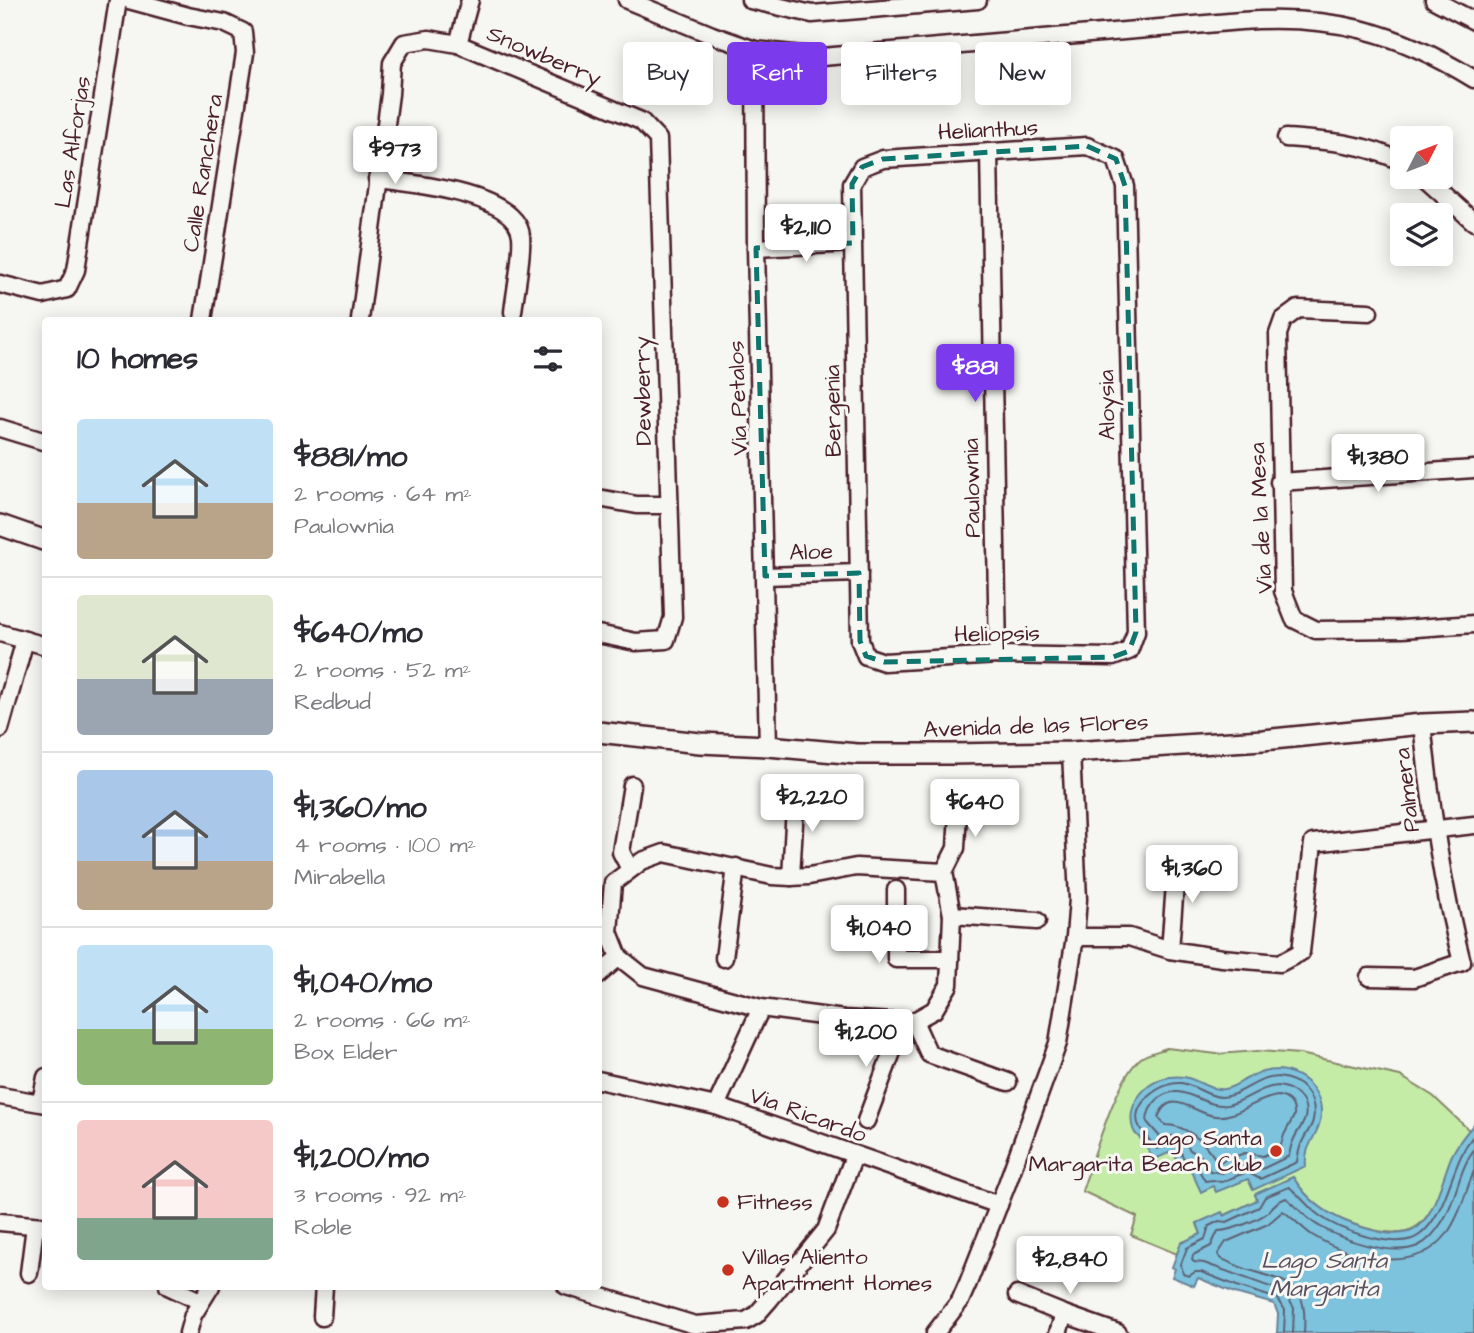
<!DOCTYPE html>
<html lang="en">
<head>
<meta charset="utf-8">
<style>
	body { margin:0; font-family:"Architects Daughter",sans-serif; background:#f7f7f7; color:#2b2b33; height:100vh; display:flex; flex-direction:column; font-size:26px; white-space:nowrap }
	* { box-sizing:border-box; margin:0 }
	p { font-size:23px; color:#7c7c81 }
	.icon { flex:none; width:38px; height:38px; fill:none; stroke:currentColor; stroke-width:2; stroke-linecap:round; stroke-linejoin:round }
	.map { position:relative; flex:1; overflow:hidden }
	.sheet { position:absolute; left:42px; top:317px; width:560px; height:973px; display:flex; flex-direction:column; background:#fff; border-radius:7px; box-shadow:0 4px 18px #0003 }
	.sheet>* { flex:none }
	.top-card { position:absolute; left:623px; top:42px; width:665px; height:63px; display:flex; gap:14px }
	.needle { width:46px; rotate:48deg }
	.buttons { position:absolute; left:1390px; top:126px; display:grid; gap:14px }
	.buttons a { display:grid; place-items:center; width:63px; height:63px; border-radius:7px; background:#fff; box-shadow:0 4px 18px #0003; font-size:35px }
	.price { position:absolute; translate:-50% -60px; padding:0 16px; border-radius:7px; background:#fff; color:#222; font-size:23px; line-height:46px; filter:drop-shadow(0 2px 4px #0008) }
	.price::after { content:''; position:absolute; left:50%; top:42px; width:21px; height:16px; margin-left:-10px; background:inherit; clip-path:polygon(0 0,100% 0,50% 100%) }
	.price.active { background:#7c3aed; color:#fff }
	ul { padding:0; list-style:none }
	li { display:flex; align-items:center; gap:21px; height:175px; padding:0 35px }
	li+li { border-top:2px solid #e1e1e2 }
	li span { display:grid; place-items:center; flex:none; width:196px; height:140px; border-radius:7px; color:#555 }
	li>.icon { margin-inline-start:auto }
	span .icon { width:84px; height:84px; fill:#fffc; stroke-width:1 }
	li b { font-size:30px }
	h2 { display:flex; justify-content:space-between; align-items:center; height:84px; padding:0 35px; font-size:30px }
	.pill { padding:0 24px; border-radius:7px; background:#fff; box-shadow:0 4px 18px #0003; font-size:24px; line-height:63px }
	.pill.active { background:#7c3aed; color:#fff }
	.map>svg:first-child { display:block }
	.pitch { fill:#c4eca7; stroke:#878669; stroke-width:2 }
	.water { fill:#7dc3de; stroke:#698196; stroke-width:2 }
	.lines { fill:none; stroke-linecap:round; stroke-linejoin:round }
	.shore { stroke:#5e6173; stroke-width:2 }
	.minor-casing { stroke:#4a1f2b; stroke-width:21 }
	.major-casing { stroke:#4a1f2b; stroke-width:24 }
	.minor { stroke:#f6f6f2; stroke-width:16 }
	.major { stroke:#f6f6f2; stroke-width:19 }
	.marked { fill:none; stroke:#0f766e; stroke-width:5; stroke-dasharray:14 9; stroke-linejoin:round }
	.poi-dot { fill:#c8321e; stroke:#f6f6f2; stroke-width:2.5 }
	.labels { text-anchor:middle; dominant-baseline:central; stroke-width:6; stroke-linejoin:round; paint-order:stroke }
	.street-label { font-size:23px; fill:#4a1f2b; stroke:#f6f6f2 }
	.poi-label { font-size:23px; fill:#4a1f2b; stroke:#f6f6f2; text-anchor:start }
	.water-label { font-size:24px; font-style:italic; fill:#595061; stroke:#f6f6f2 }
</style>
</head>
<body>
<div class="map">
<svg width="1474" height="1333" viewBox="0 0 1474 1333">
	<rect width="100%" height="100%" fill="#f6f6f2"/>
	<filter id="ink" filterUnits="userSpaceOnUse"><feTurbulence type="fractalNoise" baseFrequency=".0143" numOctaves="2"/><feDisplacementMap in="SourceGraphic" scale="14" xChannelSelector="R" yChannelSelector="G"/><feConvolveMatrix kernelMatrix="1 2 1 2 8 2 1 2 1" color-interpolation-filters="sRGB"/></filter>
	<g filter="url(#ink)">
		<path class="pitch" d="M1167,1048L1217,1054L1258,1051L1300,1054L1400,1076L1433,1096L1469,1130C1427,1181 1449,1257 1356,1225C1329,1216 1309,1202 1293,1177L1255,1195L1258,1200L1223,1216L1222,1213L1197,1224L1201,1234L1181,1243L1177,1254L1131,1235L1137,1217L1082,1191C1093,1160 1117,1076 1141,1058C1148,1053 1159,1051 1167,1048Z"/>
		<g class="water">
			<path d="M1279,1070C1305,1073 1328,1096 1319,1125C1314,1140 1304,1148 1306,1166L1253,1190L1248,1179L1216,1192L1213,1186L1201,1192L1189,1166L1181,1169L1173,1151L1153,1160C1150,1153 1147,1146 1143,1141C1138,1135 1135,1136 1133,1129C1124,1099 1155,1072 1184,1077C1198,1079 1209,1091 1224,1089C1233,1088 1240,1082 1248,1078C1258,1072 1268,1070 1279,1070Z"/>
			<path d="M1474,1124V1333H1277L1278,1314L1274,1304L1235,1293L1198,1278L1194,1286L1172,1277L1175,1269L1172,1267L1181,1243L1201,1234L1197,1223L1222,1212L1224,1216L1257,1200L1255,1194L1293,1177C1308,1202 1329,1216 1355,1225C1371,1230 1392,1237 1408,1232C1434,1225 1442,1177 1452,1155C1458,1143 1465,1134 1474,1124Z"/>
		</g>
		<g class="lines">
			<g class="shore">
				<path d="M1278,1077C1300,1079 1318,1096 1313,1120C1312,1127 1306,1133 1303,1140C1299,1147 1298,1154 1297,1162L1260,1179L1247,1172L1221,1182L1213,1180L1205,1181L1195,1163L1184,1159L1178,1147L1171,1144L1157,1149C1152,1143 1143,1133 1140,1128C1127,1106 1161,1081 1181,1083C1196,1085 1207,1097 1222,1097C1242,1096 1254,1078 1278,1077Z"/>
				<path d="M1278,1086C1294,1088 1309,1100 1305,1118C1303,1126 1297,1131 1294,1139C1291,1144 1290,1150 1289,1156L1262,1169L1246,1163L1222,1173L1210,1171L1201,1156L1190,1150L1182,1139L1173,1136L1161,1138L1147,1122C1147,1113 1151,1105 1159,1098C1181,1080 1202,1108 1227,1105C1246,1102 1258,1087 1278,1086Z"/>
				<path d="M1278,1096C1289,1098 1295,1104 1294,1116L1284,1135L1280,1148L1263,1156L1245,1153L1222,1161H1217C1205,1143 1188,1125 1165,1125L1158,1117C1171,1086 1194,1114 1215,1116C1240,1118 1255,1098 1278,1096Z"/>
				<path d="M1284,1333L1285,1310L1278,1299L1237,1286L1201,1272H1195L1189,1276L1183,1274L1181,1264L1187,1248L1205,1239L1209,1226L1219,1221L1227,1222L1259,1207L1265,1197L1289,1187C1300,1195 1308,1208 1320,1216C1339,1230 1388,1247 1412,1239C1423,1235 1432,1223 1438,1212C1452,1187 1455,1158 1474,1135"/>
				<path d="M1293,1333L1294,1308L1284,1292L1204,1263L1194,1262L1192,1260L1193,1255L1211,1246L1218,1231C1230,1231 1259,1220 1268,1212C1274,1205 1276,1202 1286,1198C1297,1206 1306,1219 1319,1226C1342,1240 1392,1257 1418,1246C1429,1241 1438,1229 1444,1219C1457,1197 1459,1170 1474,1149"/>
				<path d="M1304,1333C1307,1287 1295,1284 1256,1272C1243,1269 1231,1263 1220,1258L1218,1254L1226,1242L1268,1224L1283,1211C1293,1218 1302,1228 1312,1235C1350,1258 1414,1276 1446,1235C1460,1216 1465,1193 1474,1171"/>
			</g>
			<g class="minor-casing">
				<g id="minor">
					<polyline points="129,0 188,16 224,23 243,32 245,53 203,320"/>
					<path d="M627,0L712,35L755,50L822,57L1241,21C1333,15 1396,31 1474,79"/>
					<polyline points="750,0 812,14 978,0"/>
					<polyline points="1434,0 1474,21"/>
					<polyline points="458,44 470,0"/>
					<polyline points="755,50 756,248 768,746"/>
					<path d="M1286,138C1328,141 1365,143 1402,162"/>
					<polygon points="1087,146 1116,159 1125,186 1136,632 1129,651 1113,657 998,655 884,662 866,656 860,641 852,184 862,167 883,159"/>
					<polyline points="989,152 998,655"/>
					<polyline points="1424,177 1474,222"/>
					<path d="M377,179C411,183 517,193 521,236C523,254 515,293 513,312"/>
					<polyline points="756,248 853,243"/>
					<polyline points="0,284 43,295 67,289 76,270 118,0"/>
					<polyline points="1369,312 1298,309 1283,320 1278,334 1283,591 1294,619 1316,630 1402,629 1474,624"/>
					<polyline points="360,320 390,94 392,63 404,43 429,39 458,44 641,121 658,139 673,617 666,640 636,642 598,634"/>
					<polyline points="0,428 46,442"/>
					<polyline points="1279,482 1474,469"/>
					<polyline points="598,498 637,505 668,505"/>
					<polyline points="765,576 859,573"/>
					<polyline points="0,633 46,646"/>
					<path d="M1422,724C1431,805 1441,883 1462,962"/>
					<polyline points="0,729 25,640"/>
					<polygon points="664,853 772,876 791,877 809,876 856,867 944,872 952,915 949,985 934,1010 914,1021 892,1022 844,1019 761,1008 643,976 619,957 609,932 613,883 642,861"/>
					<polyline points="630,869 621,852 632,785"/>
					<polyline points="944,872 956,848 959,794"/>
					<polyline points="791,877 796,789"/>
					<polyline points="896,890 896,959 950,959"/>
					<polyline points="952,915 1037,921"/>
					<polyline points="1075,937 1129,937 1170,950 1222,958 1280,963 1301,952 1313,843 1474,825"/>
					<polyline points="1170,950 1177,858"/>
					<polyline points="724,958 736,867"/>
					<polyline points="598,975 619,957"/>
					<polyline points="1369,977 1414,978 1462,962"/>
					<polyline points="914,1021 929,1054 1008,1082"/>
					<polyline points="598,1080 716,1106 999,1205"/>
					<polyline points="0,1096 46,1104"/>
					<polyline points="41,1102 46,1077"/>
					<polyline points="716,1106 761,1008"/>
					<polyline points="866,1121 892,1052 892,1022"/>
					<polyline points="0,1222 43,1226"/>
					<polyline points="29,1273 35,1226"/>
					<polyline points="168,1286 200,1301"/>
					<polyline points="566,1286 695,1325 746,1321 756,1315 770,1299 826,1230 854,1156"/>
					<polyline points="1017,1295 1064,1314 1058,1333"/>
					<polyline points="1064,1314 1118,1333"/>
					<polyline points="322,1317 324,1286"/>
					<polyline points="188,1333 193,1315 211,1286"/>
					<polyline points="935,1333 960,1301 968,1283 1007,1184 1058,1043 1075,937 1078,899 1071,752"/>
				</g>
			</g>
			<g class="major-casing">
				<g id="major">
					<polyline points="0,525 46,541"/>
					<polyline points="598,732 700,743 768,746 857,754 951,754 1071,752 1263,740 1422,724 1474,722"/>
				</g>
			</g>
			<use href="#minor" class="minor"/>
			<use href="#major" class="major"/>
		</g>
	</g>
	<path class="marked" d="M1087,146L1116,159L1125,186L1136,632L1129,651L1113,657L884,662L866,656L860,641L859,573L765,576L756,248L853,243L852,184L862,167L883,159Z"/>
	<g class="poi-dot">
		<circle cx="1276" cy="1151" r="7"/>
		<circle cx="723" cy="1202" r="7"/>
		<circle cx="728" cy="1270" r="7"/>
	</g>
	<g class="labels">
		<g class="street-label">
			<text transform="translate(544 56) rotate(23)">Snowberry</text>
			<text transform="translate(988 130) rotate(-3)">Helianthus</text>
			<text transform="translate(73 142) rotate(-81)">Las Alforjas</text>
			<text transform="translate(203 173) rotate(-81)">Calle Ranchera</text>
			<text transform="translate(643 391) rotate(-91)">Dewberry</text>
			<text transform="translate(738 398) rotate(-92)">Via Petalos</text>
			<text transform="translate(1107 405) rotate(-91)">Aloysia</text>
			<text transform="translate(833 411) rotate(-91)">Bergenia</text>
			<text transform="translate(972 488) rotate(-91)">Paulownia</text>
			<text transform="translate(1261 518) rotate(-93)">Via de la Mesa</text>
			<text transform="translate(811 552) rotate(-2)">Aloe</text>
			<text transform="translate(997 634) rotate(-1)">Heliopsis</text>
			<text transform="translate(1036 726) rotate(-2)">Avenida de las Flores</text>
			<text transform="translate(1407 790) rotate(-97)">Palmera</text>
			<text transform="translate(808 1115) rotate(20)">Via Ricardo</text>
		</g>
		<g class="poi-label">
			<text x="1262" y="1138" text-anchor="end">Lago Santa<tspan x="1262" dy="26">Margarita Beach Club</tspan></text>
			<text x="737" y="1202">Fitness</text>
			<text x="742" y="1257">Villas Aliento<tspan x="742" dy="26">Apartment Homes</tspan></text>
		</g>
		<g class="water-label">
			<text x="1324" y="1261">Lago Santa<tspan x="1324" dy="28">Margarita</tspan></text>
		</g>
	</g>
</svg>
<div class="buttons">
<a><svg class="needle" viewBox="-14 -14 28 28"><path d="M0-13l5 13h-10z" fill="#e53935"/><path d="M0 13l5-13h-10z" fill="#7c7c81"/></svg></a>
<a><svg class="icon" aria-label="layers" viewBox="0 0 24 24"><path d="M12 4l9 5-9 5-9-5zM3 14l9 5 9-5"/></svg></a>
</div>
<b class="price" style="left:395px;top:186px">$973</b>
<b class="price" style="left:806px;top:264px">$2,110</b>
<b class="price active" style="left:975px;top:404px">$881</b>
<b class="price" style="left:1378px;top:494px">$1,380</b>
<b class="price" style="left:812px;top:834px">$2,220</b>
<b class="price" style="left:975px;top:839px">$640</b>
<b class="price" style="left:1192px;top:905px">$1,360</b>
<b class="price" style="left:879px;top:965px">$1,040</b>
<b class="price" style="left:866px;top:1069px">$1,200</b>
<b class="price" style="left:1070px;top:1296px">$2,840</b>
<div class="top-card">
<a class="pill">Buy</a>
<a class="pill active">Rent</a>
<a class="pill">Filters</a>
<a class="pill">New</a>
</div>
<section class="sheet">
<h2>10 homes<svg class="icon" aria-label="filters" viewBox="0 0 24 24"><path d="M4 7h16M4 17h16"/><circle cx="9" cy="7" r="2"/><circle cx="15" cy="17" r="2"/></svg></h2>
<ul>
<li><span style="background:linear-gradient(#bfe0f5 60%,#b9a48a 0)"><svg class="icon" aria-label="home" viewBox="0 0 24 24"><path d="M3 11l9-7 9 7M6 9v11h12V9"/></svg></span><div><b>$881/mo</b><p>2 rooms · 64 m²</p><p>Paulownia</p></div></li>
<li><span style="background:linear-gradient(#dfe7d0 60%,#9aa5b1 0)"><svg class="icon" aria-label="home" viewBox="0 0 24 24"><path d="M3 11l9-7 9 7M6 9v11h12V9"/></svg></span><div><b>$640/mo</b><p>2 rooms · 52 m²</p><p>Redbud</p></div></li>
<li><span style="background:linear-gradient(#a9c7e8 65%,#b9a48a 0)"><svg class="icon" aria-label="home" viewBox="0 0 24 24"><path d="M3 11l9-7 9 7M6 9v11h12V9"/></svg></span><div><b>$1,360/mo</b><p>4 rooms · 100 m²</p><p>Mirabella</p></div></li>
<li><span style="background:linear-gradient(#bfe0f5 60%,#8fb573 0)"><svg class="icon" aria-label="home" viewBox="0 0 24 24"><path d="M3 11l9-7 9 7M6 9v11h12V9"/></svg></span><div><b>$1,040/mo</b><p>2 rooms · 66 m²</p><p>Box Elder</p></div></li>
<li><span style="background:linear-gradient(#f6c9c9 70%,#7fa58c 0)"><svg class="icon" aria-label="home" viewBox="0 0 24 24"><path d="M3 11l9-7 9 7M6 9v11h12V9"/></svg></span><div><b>$1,200/mo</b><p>3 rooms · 92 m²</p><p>Roble</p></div></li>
</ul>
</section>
</div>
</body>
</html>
